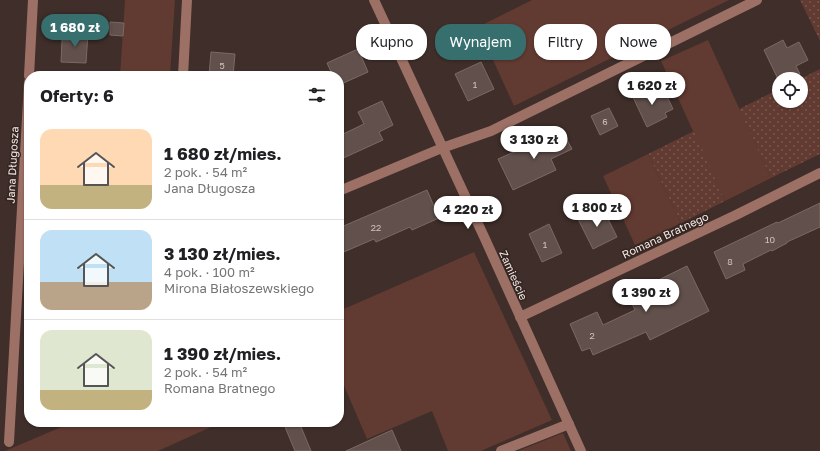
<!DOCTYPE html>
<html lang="pl">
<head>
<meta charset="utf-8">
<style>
	body { margin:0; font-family:"Golos Text",sans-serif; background:#f2f2f2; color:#202124; height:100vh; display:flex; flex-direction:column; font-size:15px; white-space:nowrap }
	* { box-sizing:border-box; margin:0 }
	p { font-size:13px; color:#757577 }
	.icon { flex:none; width:22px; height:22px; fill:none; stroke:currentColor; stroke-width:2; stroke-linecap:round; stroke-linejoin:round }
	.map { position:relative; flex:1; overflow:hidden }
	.side { position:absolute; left:24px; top:71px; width:320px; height:356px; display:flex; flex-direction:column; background:#fff; border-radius:16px; box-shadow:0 1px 3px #0004 }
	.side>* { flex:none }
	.banner { position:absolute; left:356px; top:24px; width:380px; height:36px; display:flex; gap:8px }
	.controls { position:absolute; left:772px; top:72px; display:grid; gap:8px }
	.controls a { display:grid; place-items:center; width:36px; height:36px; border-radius:50%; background:#fff; box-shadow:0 1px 3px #0004; font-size:20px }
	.price { position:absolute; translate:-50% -34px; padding:0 9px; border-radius:14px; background:#fff; color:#222; font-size:13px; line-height:26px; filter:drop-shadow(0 1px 2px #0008) }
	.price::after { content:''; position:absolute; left:50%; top:24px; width:12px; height:9px; margin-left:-6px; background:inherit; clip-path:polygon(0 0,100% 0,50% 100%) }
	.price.current { background:#376e6e; color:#fff }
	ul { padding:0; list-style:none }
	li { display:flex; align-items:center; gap:12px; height:100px; padding:0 16px }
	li+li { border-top:1px solid #e0e0e0 }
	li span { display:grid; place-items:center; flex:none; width:112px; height:80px; border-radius:12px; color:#555 }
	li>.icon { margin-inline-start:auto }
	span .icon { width:48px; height:48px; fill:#fffc; stroke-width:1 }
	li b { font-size:17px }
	h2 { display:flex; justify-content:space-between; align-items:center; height:48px; padding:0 16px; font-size:17px }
	.tag { padding:0 14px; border-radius:16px; background:#fff; box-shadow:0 1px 3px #0004; font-size:14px; line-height:36px }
	.tag.current { background:#376e6e; color:#fff }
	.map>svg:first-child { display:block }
	.grass { fill:#613a31 }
	.park { fill:url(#park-dots) }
	.building { fill:#61504b; stroke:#7c6964 }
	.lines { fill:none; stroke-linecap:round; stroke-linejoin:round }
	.minor { stroke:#9d7065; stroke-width:10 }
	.labels { text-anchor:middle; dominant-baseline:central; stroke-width:3; stroke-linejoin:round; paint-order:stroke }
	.number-label { font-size:9px; fill:#cec2be }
	.street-label { font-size:11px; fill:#f3e8e5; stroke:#342521 }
</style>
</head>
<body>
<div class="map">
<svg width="820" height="451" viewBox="0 0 820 451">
	<defs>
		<pattern id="park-dots" width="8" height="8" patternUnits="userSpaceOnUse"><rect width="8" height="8" fill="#613a31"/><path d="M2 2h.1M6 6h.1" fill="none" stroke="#78564f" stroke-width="1.8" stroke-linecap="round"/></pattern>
	</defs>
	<rect width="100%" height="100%" fill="#3f2e2a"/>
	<g class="grass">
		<polygon points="125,0 175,0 170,76 120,76"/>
		<polygon points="532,0 729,0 514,106 478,27"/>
		<polygon points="708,40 771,178 725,201 661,61"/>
		<polygon points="648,154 681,223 635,245 603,176"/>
		<polygon points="474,252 552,420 481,451 448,451 432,411 367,439 339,374 339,311"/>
		<polygon points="73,422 222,422 158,451 5,451"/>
		<polygon points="563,433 571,451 518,451"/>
	</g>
	<g class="park">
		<polygon points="800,0 820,0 820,41"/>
		<polygon points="820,69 820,154 771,178 739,109 779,89 779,101 801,101 801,79 800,79"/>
		<polygon points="694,131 725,201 681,223 648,154"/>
	</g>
	<g class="building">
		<polygon points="110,22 124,23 123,36 110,35"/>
		<polygon points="70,32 88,33 86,63 61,62 62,40 70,40"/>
		<polygon points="783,40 787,48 799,42 808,60 796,66 800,74 789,79 778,79 764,50"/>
		<polygon points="358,49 368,72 339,85 339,76 333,76 327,63"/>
		<polygon points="211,52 235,54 233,76 209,76"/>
		<polygon points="481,62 494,89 468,101 455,74"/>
		<polygon points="648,87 652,96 664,90 673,109 665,113 667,117 647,127 632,95"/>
		<polygon points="382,101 393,125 379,132 383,140 339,160 339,136 364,124 358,112"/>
		<polygon points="609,108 618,126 600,135 591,116"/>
		<polygon points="561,129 572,149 551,159 556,170 513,190 498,159 521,149 522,149"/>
		<polygon points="427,190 439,218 412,230 410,227 376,242 374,239 339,254 339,228"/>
		<polygon points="820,203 820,227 787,242 787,243 772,251 771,250 743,264 745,270 726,279 714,252 777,222 778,223"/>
		<polygon points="597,207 602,217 606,215 617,237 593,249 577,217"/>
		<polygon points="549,224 562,253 542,262 529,234"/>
		<polygon points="687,266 709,311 650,340 646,332 593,355 590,348 582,351 570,324 597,312 603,325 635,310 628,295"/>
		<polygon points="283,422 299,422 311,451 295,451"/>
		<polygon points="392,430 401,451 346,451"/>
	</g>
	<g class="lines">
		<g class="minor">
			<polyline points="374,0 486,241 581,451"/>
			<polyline points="29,76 33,0"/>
			<polyline points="183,76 187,0"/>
			<polyline points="339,191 442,148 491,131 757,0"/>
			<polyline points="520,317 736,215 820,173"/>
			<polyline points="9,442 29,82"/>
			<polyline points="501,451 569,424"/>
		</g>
	</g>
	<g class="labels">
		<g class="number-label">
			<text x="222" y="65">5</text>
			<text x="475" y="84">1</text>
			<text x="605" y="121">6</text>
			<text x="376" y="227">22</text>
			<text x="770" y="239">10</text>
			<text x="545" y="244">1</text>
			<text x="730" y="261">8</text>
			<text x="592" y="335">2</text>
		</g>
		<g class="street-label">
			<text transform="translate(12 165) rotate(-87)">Jana Długosza</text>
			<text transform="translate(665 235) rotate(-25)">Romana Bratnego</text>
			<text transform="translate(514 275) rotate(66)">Zamieście</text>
		</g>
	</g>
</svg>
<div class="controls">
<a><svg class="icon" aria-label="locate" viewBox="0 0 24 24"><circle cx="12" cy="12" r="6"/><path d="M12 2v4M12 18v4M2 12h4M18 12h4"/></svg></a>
</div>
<b class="price current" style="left:75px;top:48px">1 680 zł</b>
<b class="price" style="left:652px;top:106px">1 620 zł</b>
<b class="price" style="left:534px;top:160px">3 130 zł</b>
<b class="price" style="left:597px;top:228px">1 800 zł</b>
<b class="price" style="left:468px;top:230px">4 220 zł</b>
<b class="price" style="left:646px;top:313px">1 390 zł</b>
<div class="banner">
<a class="tag">Kupno</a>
<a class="tag current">Wynajem</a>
<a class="tag">Filtry</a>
<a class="tag">Nowe</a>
</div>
<section class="side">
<h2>Oferty: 6<svg class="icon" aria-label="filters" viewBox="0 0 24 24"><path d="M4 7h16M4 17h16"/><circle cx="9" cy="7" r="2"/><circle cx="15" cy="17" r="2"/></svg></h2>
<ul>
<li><span style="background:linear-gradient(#ffd9b3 70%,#c2b280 0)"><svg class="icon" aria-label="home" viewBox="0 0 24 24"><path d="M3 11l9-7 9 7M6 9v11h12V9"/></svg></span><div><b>1 680 zł/mies.</b><p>2 pok. · 54 m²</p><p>Jana Długosza</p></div></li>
<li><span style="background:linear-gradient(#bfe0f5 65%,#b9a48a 0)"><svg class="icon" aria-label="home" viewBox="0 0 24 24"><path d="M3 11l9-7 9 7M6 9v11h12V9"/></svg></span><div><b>3 130 zł/mies.</b><p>4 pok. · 100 m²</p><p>Mirona Białoszewskiego</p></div></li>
<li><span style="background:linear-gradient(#dfe7d0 75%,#c2b280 0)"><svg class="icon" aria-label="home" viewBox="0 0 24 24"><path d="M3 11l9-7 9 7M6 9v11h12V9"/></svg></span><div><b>1 390 zł/mies.</b><p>2 pok. · 54 m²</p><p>Romana Bratnego</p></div></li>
</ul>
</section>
</div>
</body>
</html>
